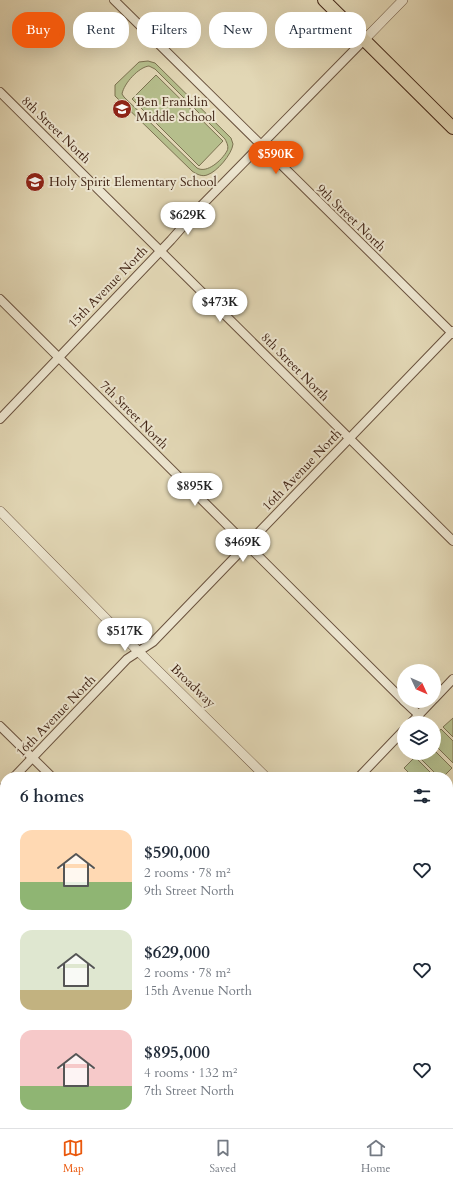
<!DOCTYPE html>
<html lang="en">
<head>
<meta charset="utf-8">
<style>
	body { margin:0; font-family:Cardo,serif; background:#f2f2f3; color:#1f2937; height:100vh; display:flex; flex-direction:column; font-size:15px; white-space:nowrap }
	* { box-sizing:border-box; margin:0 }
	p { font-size:13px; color:#747a83 }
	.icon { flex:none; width:22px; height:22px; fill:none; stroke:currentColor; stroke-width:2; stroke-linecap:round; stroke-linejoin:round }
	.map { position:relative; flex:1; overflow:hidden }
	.panel { position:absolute; left:0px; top:772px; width:453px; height:356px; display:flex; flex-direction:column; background:#fff; border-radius:16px 16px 0 0; box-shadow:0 4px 16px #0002 }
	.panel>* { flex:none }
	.top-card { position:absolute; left:12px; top:12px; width:429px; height:36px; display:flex; gap:8px }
	.needle { width:26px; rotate:134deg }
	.tools { position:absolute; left:397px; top:664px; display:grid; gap:8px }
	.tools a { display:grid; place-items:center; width:44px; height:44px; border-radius:50%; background:#fff; box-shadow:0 4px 16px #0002; font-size:20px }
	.price { position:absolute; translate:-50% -34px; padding:0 9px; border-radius:14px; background:#fff; color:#222; font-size:13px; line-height:26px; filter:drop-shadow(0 1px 2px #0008) }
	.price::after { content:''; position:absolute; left:50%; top:24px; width:12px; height:9px; margin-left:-6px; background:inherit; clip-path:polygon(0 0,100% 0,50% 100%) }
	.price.current { background:#ea580c; color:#fff }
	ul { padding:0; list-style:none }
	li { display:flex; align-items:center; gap:12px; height:100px; padding:0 20px }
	li span { display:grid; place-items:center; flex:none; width:112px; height:80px; border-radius:12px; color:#555 }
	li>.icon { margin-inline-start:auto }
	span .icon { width:48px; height:48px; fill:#fffc; stroke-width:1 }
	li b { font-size:17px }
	h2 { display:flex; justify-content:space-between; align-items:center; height:48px; padding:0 20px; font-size:17px }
	.tag { padding:0 14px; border-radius:16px; background:#fff; box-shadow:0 4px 16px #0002; font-size:14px; line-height:36px }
	.tag.current { background:#ea580c; color:#fff }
	.tab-bar { display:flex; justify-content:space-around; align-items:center; height:56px; border-top:1px solid #e0e1e3; background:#fff; font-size:11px; color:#747a83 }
	.tab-bar a { display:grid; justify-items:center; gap:2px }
	.tab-bar .current { color:#ea580c }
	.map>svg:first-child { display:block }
	.grass { fill:url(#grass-tufts); stroke:#7c7251 }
	.pitch { fill:#b5be8c; stroke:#7c7251; fill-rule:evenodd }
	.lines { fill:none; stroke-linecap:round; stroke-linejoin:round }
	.minor-casing { stroke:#6a523e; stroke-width:10 }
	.tertiary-casing { stroke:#6a523e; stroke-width:10 }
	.primary-casing { stroke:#422516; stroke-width:14 }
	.minor { stroke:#ece5cf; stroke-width:8 }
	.tertiary { stroke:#ece5cf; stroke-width:9 }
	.primary { stroke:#e2d7b5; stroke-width:12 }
	.labels { text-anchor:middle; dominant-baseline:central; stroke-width:4; stroke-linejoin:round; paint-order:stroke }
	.poi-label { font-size:13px; fill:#422516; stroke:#ece5cf; text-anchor:start }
	.street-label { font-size:13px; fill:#422516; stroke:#ece5cf }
</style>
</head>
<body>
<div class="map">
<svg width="453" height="1128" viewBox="0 0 453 1128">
	<defs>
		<pattern id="grass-tufts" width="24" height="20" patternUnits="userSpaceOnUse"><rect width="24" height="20" fill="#b5be8c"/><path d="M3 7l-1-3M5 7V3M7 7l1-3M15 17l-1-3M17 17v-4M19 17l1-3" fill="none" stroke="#959a71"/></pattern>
	</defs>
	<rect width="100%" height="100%" fill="#e2d7b5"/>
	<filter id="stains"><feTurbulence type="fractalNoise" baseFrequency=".005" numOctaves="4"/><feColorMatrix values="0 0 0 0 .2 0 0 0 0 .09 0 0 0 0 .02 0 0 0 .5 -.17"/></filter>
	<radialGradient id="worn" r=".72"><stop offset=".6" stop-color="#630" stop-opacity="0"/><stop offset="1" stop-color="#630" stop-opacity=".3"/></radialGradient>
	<polygon class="grass" points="308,1123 385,1123 380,1128 313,1128"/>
	<g class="pitch">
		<path d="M148,61L155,63L231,138L233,144C232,154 217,172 207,175C202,177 196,174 192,171L115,96V85L139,62ZM149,66L155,69L225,139C227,143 229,147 227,151C222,160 207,174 197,168L124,97L122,94C124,83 139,67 149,66Z"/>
		<polygon points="156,75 223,141 199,166 132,99"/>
		<polygon points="453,718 453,737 443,727"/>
		<polygon points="441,729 453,741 453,763 434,744 434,737"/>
		<polygon points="434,750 452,768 443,777 439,777 417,755 418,753 434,753"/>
		<polygon points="415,757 435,777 413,777 404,768"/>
		<polygon points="453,789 453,820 448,815 448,794"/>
		<polygon points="448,824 453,829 453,840 448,849"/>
		<polygon points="453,847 453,865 449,880 453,899 453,923 448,914 448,853"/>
	</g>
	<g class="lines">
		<g class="minor-casing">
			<g id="minor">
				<polyline points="114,0 453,334"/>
				<polyline points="0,92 453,541"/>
				<polyline points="0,299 404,701"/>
				<polyline points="0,419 171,240 200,207 364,40"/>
				<polyline points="434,699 453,679"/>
				<polyline points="404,701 419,715"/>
				<polyline points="411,723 432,701"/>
				<polyline points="0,726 52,777"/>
				<polyline points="14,777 127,659 153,642 453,331"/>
				<polyline points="359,777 404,730"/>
				<polyline points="0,791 5,786"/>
				<polyline points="0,933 5,938"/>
				<polyline points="448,1073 453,1067"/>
				<polyline points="190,1123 195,1128"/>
				<polyline points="34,1128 39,1123"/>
				<polyline points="395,1128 400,1123"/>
			</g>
		</g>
		<g class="tertiary-casing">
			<g id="tertiary">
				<polyline points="364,40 403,0"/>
				<polyline points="0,511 138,651 266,777"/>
				<polyline points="448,959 453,964"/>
			</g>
		</g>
		<g class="primary-casing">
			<polyline id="primary" points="324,0 453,128"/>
		</g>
		<use href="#minor" class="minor"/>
		<use href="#tertiary" class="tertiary"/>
		<use href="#primary" class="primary"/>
	</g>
	<defs>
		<g id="school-disc" transform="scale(1)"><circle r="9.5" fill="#8f2418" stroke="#ece5cf"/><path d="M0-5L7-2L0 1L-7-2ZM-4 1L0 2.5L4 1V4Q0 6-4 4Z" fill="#fff"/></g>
	</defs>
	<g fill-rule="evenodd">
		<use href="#school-disc" x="122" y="109"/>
		<use href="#school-disc" x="35" y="182"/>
	</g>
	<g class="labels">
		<g class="poi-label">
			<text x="136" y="102">Ben Franklin<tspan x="136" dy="15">Middle School</tspan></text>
			<text x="49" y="182">Holy Spirit Elementary School</text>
		</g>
		<g class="street-label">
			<text transform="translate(56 130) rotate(44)">8th Street North</text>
			<text transform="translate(351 218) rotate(44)">9th Street North</text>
			<text transform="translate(108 287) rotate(-46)">15th Avenue North</text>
			<text transform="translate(295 367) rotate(45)">8th Street North</text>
			<text transform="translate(134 415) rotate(45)">7th Street North</text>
			<text transform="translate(302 470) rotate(-46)">16th Avenue North</text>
			<text transform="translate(193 686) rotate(44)">Broadway</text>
			<text transform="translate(56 716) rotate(-46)">16th Avenue North</text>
		</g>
	</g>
	<rect width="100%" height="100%" filter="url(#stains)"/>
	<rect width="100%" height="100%" fill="url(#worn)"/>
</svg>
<div class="tools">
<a><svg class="needle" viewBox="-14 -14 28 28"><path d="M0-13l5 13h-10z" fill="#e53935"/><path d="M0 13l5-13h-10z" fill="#747a83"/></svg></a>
<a><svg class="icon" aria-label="layers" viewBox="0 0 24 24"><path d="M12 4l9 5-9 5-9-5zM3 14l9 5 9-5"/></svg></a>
</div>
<b class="price current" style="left:276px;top:175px">$590K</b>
<b class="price" style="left:188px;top:236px">$629K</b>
<b class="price" style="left:220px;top:323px">$473K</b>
<b class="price" style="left:195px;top:507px">$895K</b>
<b class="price" style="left:243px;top:563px">$469K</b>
<b class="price" style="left:125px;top:652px">$517K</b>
<div class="top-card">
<a class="tag current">Buy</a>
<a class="tag">Rent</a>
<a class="tag">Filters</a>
<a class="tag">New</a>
<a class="tag">Apartment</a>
</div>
<section class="panel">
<h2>6 homes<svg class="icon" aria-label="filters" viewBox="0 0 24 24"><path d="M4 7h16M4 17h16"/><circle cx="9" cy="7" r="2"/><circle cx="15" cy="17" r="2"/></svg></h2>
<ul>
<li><span style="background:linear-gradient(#ffd9b3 65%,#8fb573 0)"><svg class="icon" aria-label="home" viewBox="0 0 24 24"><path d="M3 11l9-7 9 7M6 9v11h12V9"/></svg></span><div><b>$590,000</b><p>2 rooms · 78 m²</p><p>9th Street North</p></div><svg class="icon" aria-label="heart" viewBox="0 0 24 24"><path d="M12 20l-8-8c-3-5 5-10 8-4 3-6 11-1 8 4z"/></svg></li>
<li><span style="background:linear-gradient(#dfe7d0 75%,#c2b280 0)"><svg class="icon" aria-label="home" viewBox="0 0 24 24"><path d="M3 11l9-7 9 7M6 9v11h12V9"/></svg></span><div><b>$629,000</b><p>2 rooms · 78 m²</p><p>15th Avenue North</p></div><svg class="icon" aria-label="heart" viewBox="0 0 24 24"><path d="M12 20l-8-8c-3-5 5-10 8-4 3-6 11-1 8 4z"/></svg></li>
<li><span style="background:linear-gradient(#f6c9c9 70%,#8fb573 0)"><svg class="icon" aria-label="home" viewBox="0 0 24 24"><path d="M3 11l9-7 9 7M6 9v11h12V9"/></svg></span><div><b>$895,000</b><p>4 rooms · 132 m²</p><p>7th Street North</p></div><svg class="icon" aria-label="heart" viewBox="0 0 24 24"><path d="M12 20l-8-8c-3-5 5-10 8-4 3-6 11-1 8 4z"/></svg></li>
</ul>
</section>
</div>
<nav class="tab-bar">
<a class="current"><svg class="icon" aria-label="map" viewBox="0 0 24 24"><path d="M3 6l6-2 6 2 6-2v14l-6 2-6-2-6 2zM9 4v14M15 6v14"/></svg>Map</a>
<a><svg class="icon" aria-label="saved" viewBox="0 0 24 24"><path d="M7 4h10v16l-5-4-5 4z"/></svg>Saved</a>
<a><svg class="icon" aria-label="home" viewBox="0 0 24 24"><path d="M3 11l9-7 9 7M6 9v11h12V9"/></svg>Home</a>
</nav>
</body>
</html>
